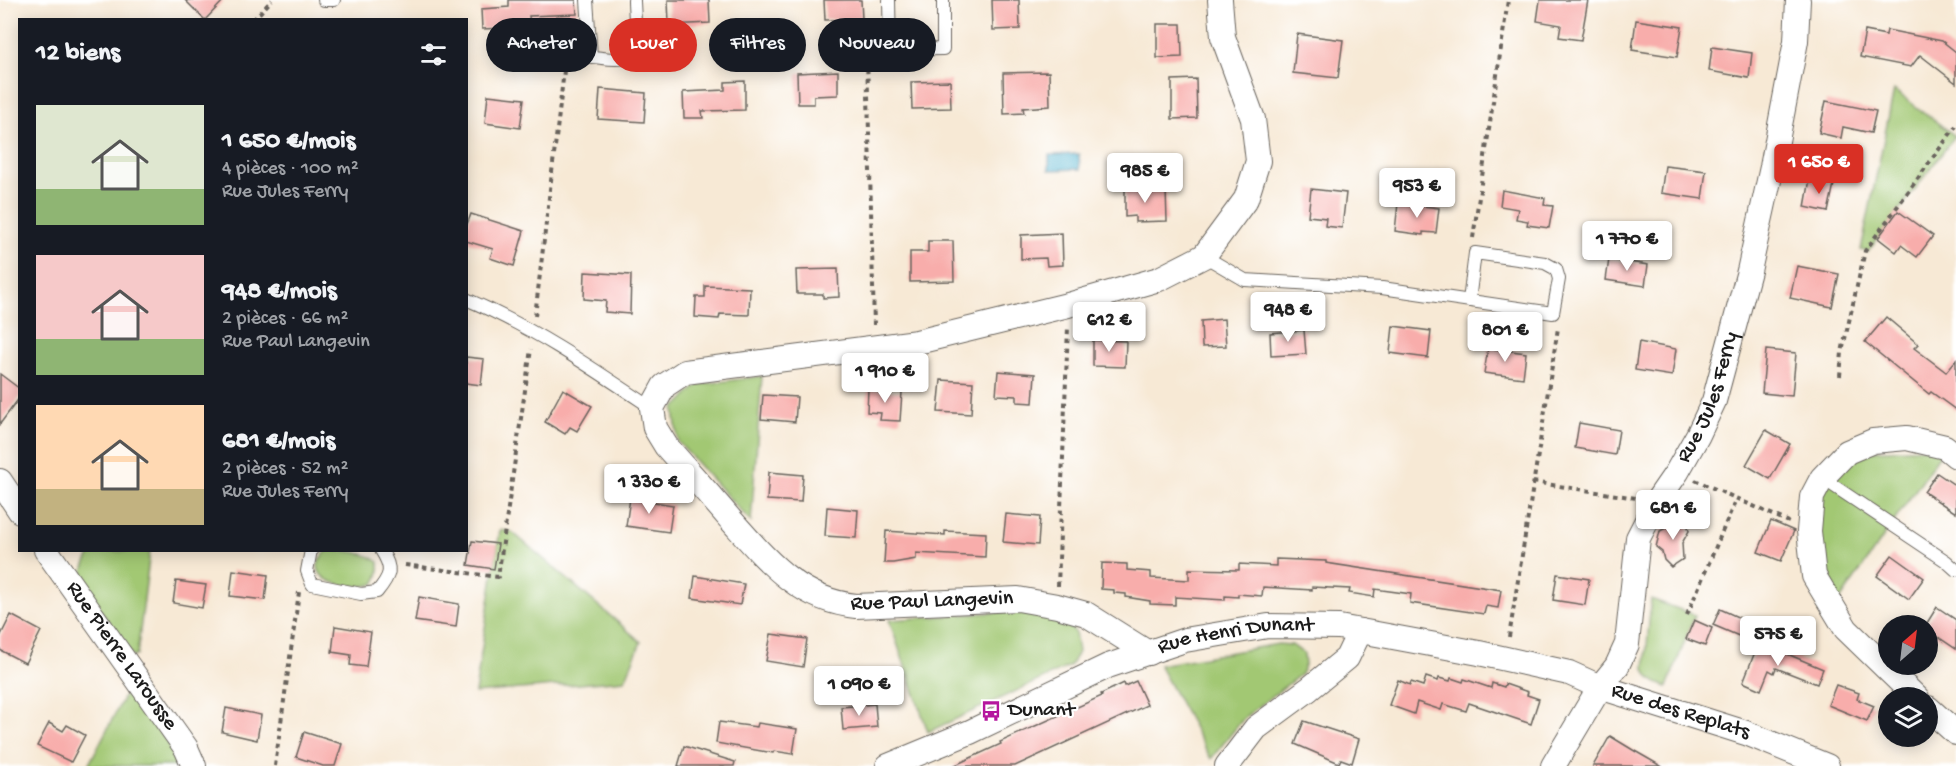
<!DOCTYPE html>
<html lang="fr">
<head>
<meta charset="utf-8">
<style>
	body { margin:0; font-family:"Gochi Hand",sans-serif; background:#20242c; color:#f1f3f6; height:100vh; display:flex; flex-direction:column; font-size:22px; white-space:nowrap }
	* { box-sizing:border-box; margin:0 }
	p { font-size:20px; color:#9ea1a6 }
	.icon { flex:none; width:33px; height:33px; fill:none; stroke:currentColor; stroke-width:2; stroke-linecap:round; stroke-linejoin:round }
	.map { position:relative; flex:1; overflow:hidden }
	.details { position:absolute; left:18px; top:18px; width:450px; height:534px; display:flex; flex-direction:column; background:#171b24; border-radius:0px; box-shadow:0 3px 15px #0003 }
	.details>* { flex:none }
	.guide { position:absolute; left:486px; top:18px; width:570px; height:54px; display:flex; gap:12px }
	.needle { width:39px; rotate:28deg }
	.fabs { position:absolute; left:1878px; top:615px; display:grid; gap:12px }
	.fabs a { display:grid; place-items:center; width:60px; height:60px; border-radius:50%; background:#171b24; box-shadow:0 3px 15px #0003; font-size:30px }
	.price { position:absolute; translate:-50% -51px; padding:0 14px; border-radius:6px; background:#fff; color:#222; font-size:20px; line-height:39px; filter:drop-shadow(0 2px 3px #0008) }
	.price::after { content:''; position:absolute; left:50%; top:36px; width:18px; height:14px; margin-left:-9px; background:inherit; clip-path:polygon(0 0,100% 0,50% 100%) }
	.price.on { background:#d93025; color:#fff }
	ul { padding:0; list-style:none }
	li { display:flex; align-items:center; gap:18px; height:150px; padding:0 18px }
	li span { display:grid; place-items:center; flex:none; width:168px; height:120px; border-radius:0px; color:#555 }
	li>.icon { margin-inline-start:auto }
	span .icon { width:72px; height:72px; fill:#fffc; stroke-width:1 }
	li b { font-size:26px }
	h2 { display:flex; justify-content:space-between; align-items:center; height:72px; padding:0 18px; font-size:26px }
	.tag { padding:0 21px; border-radius:27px; background:#171b24; box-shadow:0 3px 15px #0003; font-size:21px; line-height:54px }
	.tag.on { background:#d93025; color:#fff }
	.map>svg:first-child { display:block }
	.green { fill:#a2c873; stroke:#5f7248; stroke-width:1.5 }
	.water { fill:#4eb1cd; stroke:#356674; stroke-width:1.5 }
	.building { fill:#f8adab }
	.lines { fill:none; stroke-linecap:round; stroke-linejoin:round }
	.lane-casing { stroke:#69645d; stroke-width:14 }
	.street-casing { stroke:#69645d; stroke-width:26 }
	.path { stroke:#69645d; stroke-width:4; stroke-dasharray:4.5 4.5; stroke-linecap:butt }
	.lane { stroke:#fff; stroke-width:12 }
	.street { stroke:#fff; stroke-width:24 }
	.labels { text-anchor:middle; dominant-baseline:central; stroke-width:4.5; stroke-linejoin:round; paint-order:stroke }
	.street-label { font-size:22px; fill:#1c1c1c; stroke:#fff }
	.poi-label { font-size:22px; fill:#1c1c1c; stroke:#fff; text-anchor:start }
</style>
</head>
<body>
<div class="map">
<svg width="1956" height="766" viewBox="0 0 1956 766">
	<rect width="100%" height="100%" fill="#fff"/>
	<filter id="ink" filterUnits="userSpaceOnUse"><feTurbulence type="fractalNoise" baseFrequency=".0167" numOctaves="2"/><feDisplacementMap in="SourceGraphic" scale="12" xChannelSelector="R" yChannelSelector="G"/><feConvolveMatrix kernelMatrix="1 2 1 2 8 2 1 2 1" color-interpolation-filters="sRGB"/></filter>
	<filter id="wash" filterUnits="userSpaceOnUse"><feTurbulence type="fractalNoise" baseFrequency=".008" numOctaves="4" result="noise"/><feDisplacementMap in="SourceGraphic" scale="24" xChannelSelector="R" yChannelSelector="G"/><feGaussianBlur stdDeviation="1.35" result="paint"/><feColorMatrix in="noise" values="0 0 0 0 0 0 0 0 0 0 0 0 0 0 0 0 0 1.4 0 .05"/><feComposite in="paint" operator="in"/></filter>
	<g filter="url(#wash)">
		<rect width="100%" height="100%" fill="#f7e9d5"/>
		<g class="green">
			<polygon points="1894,90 1955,136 1868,252 1861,250"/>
			<polygon points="762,376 751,522 678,442 674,409 698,385"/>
			<polygon points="1945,447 1834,609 1814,576 1822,478 1847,452"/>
			<polygon points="500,530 512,532 641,642 625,680 475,693"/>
			<path d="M329,550C346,551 365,551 379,562C380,571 379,576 374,584C359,589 317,586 318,565C319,558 323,554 329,550Z"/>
			<path d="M93,551H150L137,655L133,657L85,588C80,573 84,564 93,551Z"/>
			<path d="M1651,599L1695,615L1667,687C1656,683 1649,681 1645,669Z"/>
			<polygon points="1014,611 1063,620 1075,632 1078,652 1070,666 928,732 889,620"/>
			<polygon points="1278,644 1292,645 1304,654 1305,665 1301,674 1244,718 1211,759 1159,665"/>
			<polygon points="128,689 172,748 179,766 88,766"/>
		</g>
		<g class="water">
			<polygon points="1079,154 1080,169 1049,170 1049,155"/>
			<polygon points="1154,164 1154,180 1125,179 1124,165"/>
		</g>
		<g id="blocks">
			<g class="building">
				<polygon points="185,0 224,0 205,20"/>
				<polygon points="509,0 576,0 577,14 529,16 530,27 482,29 481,9 509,7"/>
				<polygon points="668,0 709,0 710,23 669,25"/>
				<polygon points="824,0 861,0 862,19 825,20"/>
				<polygon points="992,0 1019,0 1020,29 993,30"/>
				<polygon points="1540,0 1588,0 1581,40 1559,37 1561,25 1537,21"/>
				<polygon points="1636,20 1682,27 1677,57 1632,50"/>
				<polygon points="1157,24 1181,24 1182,57 1157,58"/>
				<polygon points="1887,30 1942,41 1956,52 1956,83 1920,55 1911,67 1860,57 1865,31 1886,35"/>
				<polygon points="1297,34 1343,40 1338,78 1293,73"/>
				<polygon points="1712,47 1752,53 1749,78 1709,71"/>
				<polygon points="838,71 838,95 814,96 814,104 798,104 797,73"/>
				<polygon points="1049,72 1050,106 1023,108 1024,113 1004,114 1003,73"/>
				<polygon points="1196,79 1197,118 1172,119 1172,80"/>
				<polygon points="745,81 745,110 702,111 703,118 684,118 683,92 725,90 725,82"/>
				<polygon points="950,81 951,108 912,109 911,82"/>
				<polygon points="600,89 646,93 644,122 598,119"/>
				<polygon points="488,95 524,99 520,128 485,123"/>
				<polygon points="1826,101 1876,111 1871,133 1843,127 1841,138 1819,133"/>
				<polygon points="1665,166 1706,171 1702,199 1661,193"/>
				<polygon points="1810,179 1834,184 1828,212 1805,207"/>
				<polygon points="1125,182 1142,182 1142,191 1166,190 1167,221 1135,222 1135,216 1125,217"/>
				<polygon points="1311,189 1346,193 1342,228 1325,226 1326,218 1308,216"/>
				<polygon points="1502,190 1545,198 1544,205 1553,206 1549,228 1527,225 1528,221 1516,219 1518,209 1500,206"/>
				<polygon points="1398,203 1439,208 1436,233 1423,232 1423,235 1395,231"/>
				<polygon points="1898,211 1933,236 1917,257 1901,245 1896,252 1878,238"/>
				<polygon points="471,214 524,231 514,266 490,258 493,249 466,241 466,227"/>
				<polygon points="1062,233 1063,265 1047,266 1046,258 1021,259 1021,235"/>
				<polygon points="928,241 953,241 954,281 910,282 910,252 928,252"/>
				<polygon points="1609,259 1648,265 1645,286 1606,280"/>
				<polygon points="1797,266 1839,274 1832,307 1790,298"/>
				<polygon points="838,269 839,297 823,298 823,294 797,294 796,270"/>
				<polygon points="585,272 631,275 630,314 605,312 606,301 584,299"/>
				<polygon points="705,286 750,288 749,315 720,314 719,319 695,317 696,297 705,297"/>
				<polygon points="1886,317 1918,344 1914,348 1946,372 1956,360 1956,410 1931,392 1929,394 1865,342"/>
				<polygon points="1224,319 1226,346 1202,347 1201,321"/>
				<polygon points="1393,326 1431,331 1428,358 1390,353"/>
				<polygon points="1304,330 1306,354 1271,356 1270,333"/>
				<polygon points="1093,340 1126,341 1125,367 1093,366"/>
				<polygon points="1639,342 1676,349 1672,376 1635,370"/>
				<polygon points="1488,348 1526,353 1523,378 1484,373"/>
				<polygon points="1766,350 1796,353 1792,396 1762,393"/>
				<polygon points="466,357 484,359 481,385 466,383"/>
				<polygon points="998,371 1035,374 1033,403 1017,402 1017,396 996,395"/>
				<polygon points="0,374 20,389 20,397 0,424"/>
				<polygon points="941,380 973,382 971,414 938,412"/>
				<polygon points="563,389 592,406 577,431 570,427 565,434 545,422"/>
				<polygon points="868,389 902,392 900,421 880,420 881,413 867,412"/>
				<polygon points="763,395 797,397 795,422 761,419"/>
				<polygon points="1579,423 1619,430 1615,455 1575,448"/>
				<polygon points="1766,430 1790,444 1770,479 1746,465"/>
				<polygon points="769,472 803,475 801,502 767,500"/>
				<polygon points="1937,473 1956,486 1956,513 1924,492"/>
				<polygon points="630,498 673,505 669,532 626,526"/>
				<polygon points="827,507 858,510 856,538 825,536"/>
				<polygon points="1006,514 1040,517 1038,545 1003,542"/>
				<polygon points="1677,518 1683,519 1687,522 1689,531 1682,543 1683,559 1671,567 1664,560 1662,552 1656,547 1660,531 1666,528 1672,520"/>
				<polygon points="1771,521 1794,531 1781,561 1758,552"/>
				<polygon points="886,531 945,535 945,531 986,533 985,557 916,553 916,559 893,563 884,563"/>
				<polygon points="472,541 498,544 494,569 468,565"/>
				<polygon points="1892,555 1924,578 1909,599 1877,576"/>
				<polygon points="1276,559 1326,561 1326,563 1501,590 1498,608 1486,606 1484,614 1410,603 1411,594 1375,589 1374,597 1349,593 1350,589 1312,587 1312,590 1263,587 1262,596 1238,594 1238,597 1225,596 1225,600 1175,597 1175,605 1150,604 1150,601 1126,597 1126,594 1114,593 1114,590 1101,589 1102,563 1127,564 1127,570 1151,572 1151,578 1189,580 1189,569 1239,570 1239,564 1276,566"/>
				<polygon points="233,570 268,575 265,600 230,596"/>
				<polygon points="1557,574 1589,579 1585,605 1553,600"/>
				<polygon points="695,576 744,584 740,605 692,598"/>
				<polygon points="176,581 206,585 202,608 173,603"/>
				<polygon points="419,597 459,604 456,627 415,621"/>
				<polygon points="1937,607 1956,620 1956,649 1928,630 1928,626 1925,626"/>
				<polygon points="1720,609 1760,627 1753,642 1713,625"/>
				<polygon points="11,615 41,631 25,663 0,650 0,637"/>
				<polygon points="1694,620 1712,628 1705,646 1686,639"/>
				<polygon points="335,626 371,632 366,667 350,665 351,655 332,652"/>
				<polygon points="771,634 807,639 803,667 766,661"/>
				<polygon points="1759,642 1823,669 1817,684 1776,668 1774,673 1769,670 1761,690 1743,682"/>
				<polygon points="1426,677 1438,681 1439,678 1450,681 1451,678 1463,682 1464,679 1491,688 1492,683 1504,687 1505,684 1528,692 1527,695 1539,699 1531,724 1469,703 1466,711 1443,704 1441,710 1417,702 1414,714 1389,705 1398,680 1410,685 1411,682 1423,686"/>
				<polygon points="1136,681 1147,705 1015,766 953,766 1001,744 1000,742 1102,696 1101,694 1124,683 1125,686"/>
				<polygon points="1836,685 1859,693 1857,699 1874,706 1867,721 1828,705"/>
				<polygon points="875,704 877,727 843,730 841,707"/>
				<polygon points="226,708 261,715 257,740 222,732"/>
				<polygon points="1304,721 1359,739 1352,763 1341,759 1339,763 1295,744"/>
				<polygon points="719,722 757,727 758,723 797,729 793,754 774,751 773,753 716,743"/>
				<polygon points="49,723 63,731 67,725 85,735 71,762 37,746"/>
				<polygon points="304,732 342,744 335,766 323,766 296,757"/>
				<polygon points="1610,736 1633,750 1661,766 1593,766"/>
				<polygon points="684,746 735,762 734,766 678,766"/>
			</g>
		</g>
	</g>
	<g filter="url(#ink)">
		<use href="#blocks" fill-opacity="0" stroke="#69645d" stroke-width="1.5"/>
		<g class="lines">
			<g class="lane-casing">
				<g id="lane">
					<polyline points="324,0 334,0"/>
					<path d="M587,0L591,57C600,57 615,61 624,58C640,53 634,14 634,0"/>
					<polyline points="889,0 890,50 943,49 943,0"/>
					<polyline points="1204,256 1245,280 1382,288 1553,313 1559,279 1556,269 1545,263 1475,253 1469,301"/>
					<path d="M466,299C534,328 591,367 652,408"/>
					<polyline points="1822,478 1946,561 1956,570"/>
					<path d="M311,550L307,571L312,584L361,594L377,592C391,575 393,569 381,550"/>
				</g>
			</g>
			<g class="street-casing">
				<g id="street">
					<polyline points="0,481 20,511"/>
					<path id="s1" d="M46,550L186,748L194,766"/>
					<path d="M1148,653L1086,614L1057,606L1018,599L856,606C798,600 766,559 730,519C709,494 687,470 666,446L655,428L652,408L664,386L685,372L917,342L1068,305L1159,279L1204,256L1246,199L1258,161L1253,119L1223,37L1220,0"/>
					<polyline points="1917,698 1846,629 1814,576 1809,531 1812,497 1822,478 1847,452 1873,441 1907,438 1945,447 1956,456"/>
					<polyline points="1928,708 1956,733"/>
					<path id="s2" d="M888,766L970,732L1108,666L1185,640L1268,626L1339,627L1479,653L1569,673L1600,687L1746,733L1827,766"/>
					<polyline points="1227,766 1256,728 1309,689 1347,658 1360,631"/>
					<path id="s3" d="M1553,766L1600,687L1617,666L1627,644L1638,538L1657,501L1677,472L1698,435L1714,401L1749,271L1772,167L1796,41L1798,0"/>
				</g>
			</g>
			<g class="path">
				<polyline points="253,20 272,0"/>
				<polyline points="1473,238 1508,0"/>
				<polyline points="535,316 565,62 578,60"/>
				<polyline points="874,325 867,56 875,54"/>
				<polyline points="1840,376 1842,352 1865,251 1956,126"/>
				<polyline points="1695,480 1789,522"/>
				<polyline points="1533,482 1636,498"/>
				<polyline points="405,565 498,577 531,349"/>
				<polyline points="1058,586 1068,327"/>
				<polyline points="1687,615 1736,499"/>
				<polyline points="1509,637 1558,328"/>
				<polyline points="275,766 299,592"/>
			</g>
			<use href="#lane" class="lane"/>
			<use href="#street" class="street"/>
		</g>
	</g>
	<defs>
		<g id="bus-bare" transform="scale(1.62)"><path d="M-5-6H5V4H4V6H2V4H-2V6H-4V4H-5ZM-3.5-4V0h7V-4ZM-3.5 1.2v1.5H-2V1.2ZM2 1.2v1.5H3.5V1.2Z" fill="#b5179e" stroke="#fff" stroke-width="2.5" paint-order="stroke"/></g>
	</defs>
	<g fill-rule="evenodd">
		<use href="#bus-bare" x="991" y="711"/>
	</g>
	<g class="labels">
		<g class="street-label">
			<text stroke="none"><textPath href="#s3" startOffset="408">Rue Jules Ferry</textPath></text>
			<text transform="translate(932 602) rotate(-2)">Rue Paul Langevin</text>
			<text stroke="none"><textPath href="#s2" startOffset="374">Rue Henri Dunant</textPath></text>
			<text stroke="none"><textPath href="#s1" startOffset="130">Rue Pierre Larousse</textPath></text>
			<text stroke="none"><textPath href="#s2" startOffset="831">Rue des Replats</textPath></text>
		</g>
		<g class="poi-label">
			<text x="1008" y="711">Dunant</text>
		</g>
	</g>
</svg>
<div class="fabs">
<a><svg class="needle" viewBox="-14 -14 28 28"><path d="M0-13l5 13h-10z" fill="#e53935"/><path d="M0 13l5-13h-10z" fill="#9ea1a6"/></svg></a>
<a><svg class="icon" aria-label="layers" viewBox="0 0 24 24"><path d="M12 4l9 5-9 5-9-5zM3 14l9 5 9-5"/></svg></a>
</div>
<b class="price on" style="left:1819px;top:195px">1 650 €</b>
<b class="price" style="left:1145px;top:204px">985 €</b>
<b class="price" style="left:1417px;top:219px">953 €</b>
<b class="price" style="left:1627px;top:272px">1 770 €</b>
<b class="price" style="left:1288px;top:343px">948 €</b>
<b class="price" style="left:1109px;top:353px">612 €</b>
<b class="price" style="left:1505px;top:363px">801 €</b>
<b class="price" style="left:885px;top:404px">1 910 €</b>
<b class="price" style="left:649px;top:515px">1 330 €</b>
<b class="price" style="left:1673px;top:541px">681 €</b>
<b class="price" style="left:1778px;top:667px">575 €</b>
<b class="price" style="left:859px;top:717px">1 090 €</b>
<div class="guide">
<a class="tag">Acheter</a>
<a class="tag on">Louer</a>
<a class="tag">Filtres</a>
<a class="tag">Nouveau</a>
</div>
<section class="details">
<h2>12 biens<svg class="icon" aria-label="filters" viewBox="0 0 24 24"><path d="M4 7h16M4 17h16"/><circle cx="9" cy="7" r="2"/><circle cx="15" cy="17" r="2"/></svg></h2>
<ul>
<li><span style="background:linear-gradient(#dfe7d0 70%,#8fb573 0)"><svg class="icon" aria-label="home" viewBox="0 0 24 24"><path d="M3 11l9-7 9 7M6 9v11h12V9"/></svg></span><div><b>1 650 €/mois</b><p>4 pièces · 100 m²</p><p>Rue Jules Ferry</p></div></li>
<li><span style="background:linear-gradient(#f6c9c9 70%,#8fb573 0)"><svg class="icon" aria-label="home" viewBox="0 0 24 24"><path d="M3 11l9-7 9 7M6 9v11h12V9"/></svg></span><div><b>948 €/mois</b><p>2 pièces · 66 m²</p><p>Rue Paul Langevin</p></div></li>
<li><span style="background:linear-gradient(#ffd9b3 70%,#c2b280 0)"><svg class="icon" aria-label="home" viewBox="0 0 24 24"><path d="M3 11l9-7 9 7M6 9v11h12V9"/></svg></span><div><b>681 €/mois</b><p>2 pièces · 52 m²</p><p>Rue Jules Ferry</p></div></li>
</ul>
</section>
</div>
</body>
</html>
